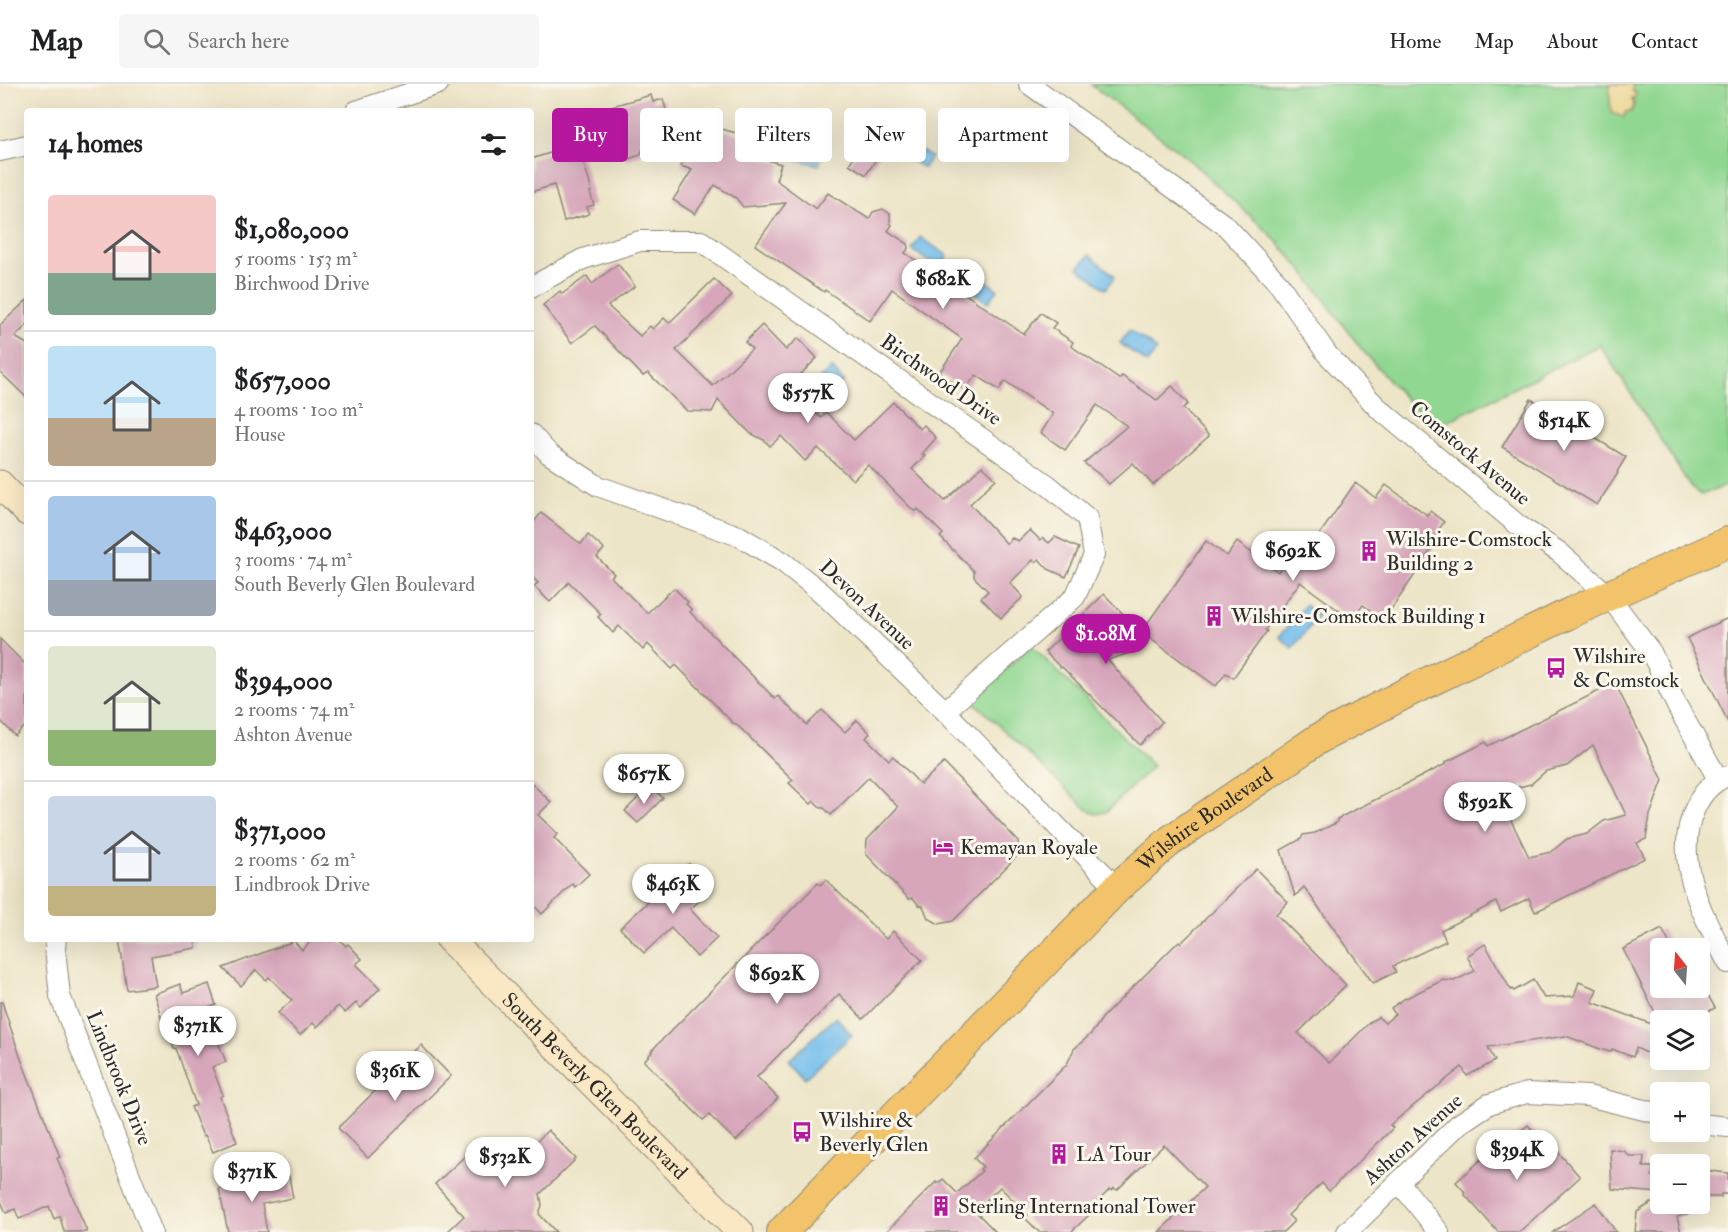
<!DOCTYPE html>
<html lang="en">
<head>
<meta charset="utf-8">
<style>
	body { margin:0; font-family:"IM FELL Double Pica",serif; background:#f6f6f6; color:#202124; height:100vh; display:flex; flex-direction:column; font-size:22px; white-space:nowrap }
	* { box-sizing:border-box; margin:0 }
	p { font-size:20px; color:#757577 }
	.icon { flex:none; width:33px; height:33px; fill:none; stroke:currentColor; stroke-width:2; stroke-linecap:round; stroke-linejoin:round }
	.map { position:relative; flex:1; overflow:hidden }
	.sheet { position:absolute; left:24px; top:24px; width:510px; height:834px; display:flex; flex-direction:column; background:#fff; border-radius:6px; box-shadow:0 6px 24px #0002 }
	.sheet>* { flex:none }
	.guide { position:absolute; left:552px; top:24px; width:570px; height:54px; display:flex; gap:12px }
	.needle { width:39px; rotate:343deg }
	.controls { position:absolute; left:1650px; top:854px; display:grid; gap:12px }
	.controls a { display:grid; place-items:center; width:60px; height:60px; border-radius:6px; background:#fff; box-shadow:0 6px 24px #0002; font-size:30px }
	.price { position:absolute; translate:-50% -51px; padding:0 14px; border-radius:21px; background:#fff; color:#222; font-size:20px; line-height:39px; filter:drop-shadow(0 2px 3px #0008) }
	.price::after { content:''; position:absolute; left:50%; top:36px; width:18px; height:14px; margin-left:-9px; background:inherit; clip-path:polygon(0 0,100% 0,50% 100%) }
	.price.current { background:#b5179e; color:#fff }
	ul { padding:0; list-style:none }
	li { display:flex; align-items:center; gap:18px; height:150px; padding:0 24px }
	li+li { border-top:2px solid #e0e0e0 }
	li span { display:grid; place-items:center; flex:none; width:168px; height:120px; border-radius:6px; color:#555 }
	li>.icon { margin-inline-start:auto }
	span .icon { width:72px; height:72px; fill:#fffc; stroke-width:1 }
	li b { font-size:26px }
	h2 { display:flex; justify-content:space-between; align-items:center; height:72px; padding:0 24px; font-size:26px }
	.chip { padding:0 21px; border-radius:6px; background:#fff; box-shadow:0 6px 24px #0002; font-size:21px; line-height:54px }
	.chip.current { background:#b5179e; color:#fff }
	header { display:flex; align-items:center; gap:36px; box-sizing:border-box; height:84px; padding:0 30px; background:#fff; border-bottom:2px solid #e0e0e0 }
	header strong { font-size:28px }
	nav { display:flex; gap:33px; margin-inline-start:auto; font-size:21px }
	.search { width:420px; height:54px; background:#f6f6f6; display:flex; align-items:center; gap:15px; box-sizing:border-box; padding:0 21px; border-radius:6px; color:#757577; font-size:22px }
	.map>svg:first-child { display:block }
	.green { fill:#90d791; stroke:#5e815e; stroke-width:1.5 }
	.sand { fill:#eeda9e; stroke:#8c8264; stroke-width:1.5 }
	.water { fill:#73beec; stroke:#4f748c; stroke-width:1.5 }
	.building { fill:#d7a6bb; fill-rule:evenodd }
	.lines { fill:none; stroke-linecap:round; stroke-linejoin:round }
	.minor-casing { stroke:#8c8879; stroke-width:22 }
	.secondary-casing { stroke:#8c8879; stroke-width:29 }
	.primary-casing { stroke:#8c8879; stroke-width:32 }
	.minor { stroke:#fff; stroke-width:20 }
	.secondary { stroke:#fae7c3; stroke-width:27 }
	.primary { stroke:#f2c36a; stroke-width:30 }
	.labels { text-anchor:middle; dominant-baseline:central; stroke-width:6; stroke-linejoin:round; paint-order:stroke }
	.street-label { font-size:21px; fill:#2b2b2b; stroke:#fbf7ec }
	.poi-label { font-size:21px; fill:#2b2b2b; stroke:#fbf7ec; text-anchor:start }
</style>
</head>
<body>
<header>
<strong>Map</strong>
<div class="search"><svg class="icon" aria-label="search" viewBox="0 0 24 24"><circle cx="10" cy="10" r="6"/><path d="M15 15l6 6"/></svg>Search here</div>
<nav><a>Home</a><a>Map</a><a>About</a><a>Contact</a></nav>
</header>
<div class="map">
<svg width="1728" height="1148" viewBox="0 0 1728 1148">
	<rect width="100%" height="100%" fill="#fbf7ec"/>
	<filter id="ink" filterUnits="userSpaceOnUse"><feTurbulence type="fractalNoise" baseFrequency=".0167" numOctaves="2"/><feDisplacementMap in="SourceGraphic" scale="12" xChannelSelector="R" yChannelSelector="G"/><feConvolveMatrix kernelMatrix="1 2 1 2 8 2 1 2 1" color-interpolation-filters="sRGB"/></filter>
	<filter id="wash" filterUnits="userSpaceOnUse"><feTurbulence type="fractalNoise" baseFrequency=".008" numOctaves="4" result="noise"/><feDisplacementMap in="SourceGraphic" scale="24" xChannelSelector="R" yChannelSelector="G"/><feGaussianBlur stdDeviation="1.35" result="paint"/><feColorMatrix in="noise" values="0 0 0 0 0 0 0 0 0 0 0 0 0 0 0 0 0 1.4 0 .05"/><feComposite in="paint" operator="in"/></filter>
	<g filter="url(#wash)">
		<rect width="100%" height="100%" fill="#ede5c7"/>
		<g class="green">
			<polygon points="1090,0 1728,0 1728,401 1701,411 1690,402 1600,261 1438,342 1408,318 1363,267 1302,186 1272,152 1184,71"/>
			<polygon points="1031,561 1153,682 1106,728 1096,730 1088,726 973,617"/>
		</g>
		<polygon class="sand" points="1609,0 1633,0 1632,7 1636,9 1635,13 1632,15 1634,21 1631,28 1626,28 1624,33 1611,29"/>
		<g class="water">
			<polygon points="907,58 931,73 924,84 900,70"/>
			<polygon points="787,60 822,68 819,81 784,73"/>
			<polygon points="920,153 948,172 940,185 912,166"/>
			<polygon points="1089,171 1115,192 1106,205 1078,184"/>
			<polygon points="971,185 998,206 988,219 961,198"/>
			<polygon points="1130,246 1157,266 1147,279 1120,259"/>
			<polygon points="832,284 844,298 821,318 809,304"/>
			<polygon points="1305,521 1318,532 1293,564 1279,553"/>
			<polygon points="836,933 852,951 805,994 789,976"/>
		</g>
		<g id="blocks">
			<g class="building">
				<polygon points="651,11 653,18 663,15 673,51 647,59 640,71 626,76 621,59 586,67 579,39 614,30 612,22"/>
				<polygon points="696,34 712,38 711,42 750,53 744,69 781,80 776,96 816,125 828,109 869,135 873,128 883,125 890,130 890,139 892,141 888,147 908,160 909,163 905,169 1024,250 1041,229 1056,239 1052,244 1073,258 1071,262 1119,295 1122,292 1157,316 1172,302 1188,320 1183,324 1209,352 1153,401 1133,379 1109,400 1100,391 1084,379 1127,342 1097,321 1065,366 1041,349 1053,330 1005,297 999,306 976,291 965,306 939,289 962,255 892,205 870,237 825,206 824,208 755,161 786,119 743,123 736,114 715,101 695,130 673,116 692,86 681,82"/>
				<polygon points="867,53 884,63 866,91 849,80"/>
				<polygon points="578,60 592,107 590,108 594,121 587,123 589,129 586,131 564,137 554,101 531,108 531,75"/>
				<polygon points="618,180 635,202 608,222 640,252 650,242 653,245 664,234 669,239 714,195 732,212 676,266 713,302 752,265 745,258 762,241 786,266 798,254 817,274 789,302 821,334 826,328 854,356 893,318 920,345 924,341 936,354 922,370 925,372 912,385 945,417 982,382 996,395 970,420 1007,460 1012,454 1018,457 1030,446 1040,456 1043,454 1049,459 1055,453 1079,464 1066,493 1048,485 1039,475 1035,478 1033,476 1010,499 1023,513 1001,534 981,514 988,507 974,493 974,487 940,453 943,450 918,425 915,428 868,381 853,396 818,364 805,377 781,352 770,362 764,356 750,349 718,316 712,328 687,327 648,289 643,292 595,242 572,259 543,221 560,207 562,210 587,192 592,200"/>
				<polygon points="27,216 27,241 15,253 27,260 27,314 0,288 0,241"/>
				<polygon points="1531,315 1626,373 1617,388 1618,389 1597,421 1502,363"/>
				<polygon points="1355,399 1376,414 1386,401 1427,431 1430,427 1444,438 1433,454 1438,457 1414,488 1416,489 1384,536 1363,521 1352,536 1300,498 1265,546 1267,547 1233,594 1226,589 1216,602 1141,548 1206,457 1227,472 1237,458 1278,488 1282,482 1290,487 1322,447"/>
				<polygon points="541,429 581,460 588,451 604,465 597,473 614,490 611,493 647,529 674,504 688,518 686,520 692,526 690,528 775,615 778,612 807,641 822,626 845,648 857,636 870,649 866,654 889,676 893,672 920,700 944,679 1018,757 1019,770 953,837 939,840 928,834 923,822 919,821 913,814 909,815 866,770 867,756 898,723 869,693 831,731 824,724 821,724 814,717 811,720 789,699 793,696 736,640 733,639 676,581 672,585 648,560 643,566 619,542 613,549 598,533 601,530 569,498 550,518 534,502 538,499 531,492 531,442"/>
				<polygon points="1104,510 1148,556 1136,567 1108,576 1162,638 1140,661 1062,583 1061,584 1045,568"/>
				<polygon points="1728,534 1728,638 1687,554"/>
				<polygon points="0,555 27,582 27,640 15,652 0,636"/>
				<path d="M1615,599L1663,696L1650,731L1646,755L1637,759L1645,774L1535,828L1529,814L1501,828L1496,818L1441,846L1446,857L1393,882L1396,888L1373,899L1304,803L1295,812L1281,766L1301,755L1303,751L1315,749L1338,738L1337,735L1446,680V678L1486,658L1488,662ZM1593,661L1626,731L1604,737L1587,750L1567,755L1551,768L1529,773L1497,708L1531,700L1546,687L1567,682Z"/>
				<polygon points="531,699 551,718 538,731 558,750 554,754 589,790 575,803 572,800 542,830 531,818"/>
				<polygon points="650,702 663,714 638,739 625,727"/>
				<polygon points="689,780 713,805 690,825 717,854 697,873 671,844 644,869 620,844"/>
				<polygon points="1256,785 1288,818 1276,830 1346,901 1298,949 1329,979 1370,938 1378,933 1385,939 1395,930 1391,924 1404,915 1443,896 1454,897 1475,887 1467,872 1485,860 1511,906 1512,905 1514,907 1533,896 1544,914 1574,912 1579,898 1597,905 1592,918 1660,943 1660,975 1636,964 1633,973 1612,965 1611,968 1603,966 1566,952 1488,963 1495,977 1467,992 1462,983 1428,1010 1390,1041 1393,1044 1329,1107 1322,1099 1288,1131 1294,1137 1283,1148 1159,1148 1205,1103 1164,1061 1117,1106 1114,1104 1112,1107 1110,1105 1087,1129 1089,1131 1071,1148 1039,1148 1025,1134 1028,1131 1000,1103 975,1127 996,1148 886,1148 936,1098 937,1100 943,1095 957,1109 982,1087 980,1085 983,1083 974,1074 1067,980 1074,965 1092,949 1103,933 1179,857 1181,859"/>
				<polygon points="826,796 886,855 893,847 922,876 863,935 839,910 757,993 778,1014 736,1057 709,1031 703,1036 644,977 652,968 651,967 818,799 820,801"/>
				<polygon points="1662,845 1672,864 1660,864 1660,903 1704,904 1715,924 1692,936 1660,936 1660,938 1623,865"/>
				<polygon points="119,855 195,855 196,864 151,872 156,902 127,906"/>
				<polygon points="313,855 339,855 346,862 348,860 362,875 356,880 380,904 361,924 356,919 345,929 338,922 317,943 313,939 300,951 278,929 292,916 269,893 266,896 256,886 241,902 223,884 294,857 302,866"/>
				<polygon points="180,900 183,909 209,900 216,921 205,925 226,978 212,983 223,1011 220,1013 237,1058 213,1068 205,1051 203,1052 191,1023 196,1021 176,964 174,965 169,951 167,952 154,910"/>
				<polygon points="0,918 2,918 21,975 60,1073 57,1074 87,1148 64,1148 60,1132 54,1135 49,1122 19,1135 15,1125 6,1129 0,1115"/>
				<polygon points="421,961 451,992 368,1074 338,1044"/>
				<polygon points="1528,1041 1550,1066 1554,1063 1580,1093 1519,1148 1498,1148 1464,1110 1465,1108 1456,1098 1498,1061 1500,1063"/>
				<polygon points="548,1046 576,1075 540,1110 542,1121 539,1130 556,1148 447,1148 464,1132 435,1100 479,1059 497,1079 513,1082"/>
				<polygon points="1610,1065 1624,1067 1629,1072 1644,1072 1643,1083 1653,1083 1652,1092 1660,1092 1660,1109 1612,1105"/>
				<polygon points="1700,1086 1728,1089 1728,1110 1721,1110 1721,1113 1700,1113"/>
				<polygon points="289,1092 293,1114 262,1120 267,1148 228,1148 219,1105"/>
				<polygon points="1596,1119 1616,1148 1553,1148"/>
				<polygon points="1651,1119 1707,1119 1707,1124 1677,1133 1681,1148 1635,1148 1637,1128"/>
			</g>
		</g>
	</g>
	<g filter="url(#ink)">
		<use href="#blocks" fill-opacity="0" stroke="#8c8879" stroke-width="1.5"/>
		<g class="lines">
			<g class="minor-casing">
				<g id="minor">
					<polyline points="1029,0 1226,142 1279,200 1327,270 1377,323 1518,441 1559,468 1608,511 1651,568 1677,622 1718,695"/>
					<polyline points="356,27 438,0"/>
					<polyline points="0,67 27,61"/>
					<polyline points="531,203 583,175 640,157 701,157 1048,401 1087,434 1094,471 1075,513 945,627"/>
					<polyline points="531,350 549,370 598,402 739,452 783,478 822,509 945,627 1117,804"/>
					<path d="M1728,692C1713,697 1703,708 1696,722C1670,776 1704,832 1728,879"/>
					<polyline points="56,855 55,865 60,912 152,1148"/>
					<polyline points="1700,1040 1728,1043"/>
					<polyline points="1399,1098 1439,1148"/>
					<polyline points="1347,1148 1459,1040 1489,1020 1527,1009 1588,1012 1660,1030"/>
				</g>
			</g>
			<g class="secondary-casing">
				<g id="secondary">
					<polyline points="0,400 27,428"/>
					<path id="s1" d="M449,855L740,1148"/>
				</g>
			</g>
			<g class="primary-casing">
				<g id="primary">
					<path id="s2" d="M782,1148L1117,804L1171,756L1318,655L1410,607L1572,528L1728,458"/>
				</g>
			</g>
			<use href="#minor" class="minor"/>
			<use href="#secondary" class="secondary"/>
			<use href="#primary" class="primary"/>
		</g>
	</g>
	<defs>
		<g id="building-bare" transform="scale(1.62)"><path d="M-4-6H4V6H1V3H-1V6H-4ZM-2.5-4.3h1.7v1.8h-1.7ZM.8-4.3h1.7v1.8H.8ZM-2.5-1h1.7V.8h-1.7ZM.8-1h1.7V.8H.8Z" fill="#b5179e" stroke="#fbf7ec" stroke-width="2.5" paint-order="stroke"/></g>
		<g id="bus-bare" transform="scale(1.62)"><path d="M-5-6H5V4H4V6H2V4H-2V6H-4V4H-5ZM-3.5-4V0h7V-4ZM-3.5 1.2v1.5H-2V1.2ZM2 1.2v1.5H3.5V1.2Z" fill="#b5179e" stroke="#fbf7ec" stroke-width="2.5" paint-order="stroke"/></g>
		<g id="hotel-bare" transform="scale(1.62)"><path d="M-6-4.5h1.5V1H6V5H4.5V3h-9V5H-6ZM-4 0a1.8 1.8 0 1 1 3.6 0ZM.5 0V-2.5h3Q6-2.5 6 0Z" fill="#b5179e" stroke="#fbf7ec" stroke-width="2.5" paint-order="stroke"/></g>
	</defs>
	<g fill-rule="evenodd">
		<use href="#building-bare" x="1369" y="467"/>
		<use href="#building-bare" x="1214" y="532"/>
		<use href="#bus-bare" x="1556" y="584"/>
		<use href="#hotel-bare" x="943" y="763"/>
		<use href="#bus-bare" x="802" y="1048"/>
		<use href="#building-bare" x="1059" y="1070"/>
		<use href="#building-bare" x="941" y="1122"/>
	</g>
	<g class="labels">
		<g class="street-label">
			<text transform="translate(941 296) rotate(35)">Birchwood Drive</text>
			<text transform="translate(1470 369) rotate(40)">Comstock Avenue</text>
			<text transform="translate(867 521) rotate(43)">Devon Avenue</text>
			<text stroke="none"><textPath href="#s2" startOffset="592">Wilshire Boulevard</textPath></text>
			<text transform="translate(119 994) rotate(68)">Lindbrook Drive</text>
			<text stroke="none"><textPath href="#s1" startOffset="207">South Beverly Glen Boulevard</textPath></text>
			<text transform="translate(1413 1055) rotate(-42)">Ashton Avenue</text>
		</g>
		<g class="poi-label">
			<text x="1386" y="455">Wilshire-Comstock<tspan x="1386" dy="24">Building 2</tspan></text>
			<text x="1231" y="532">Wilshire-Comstock Building 1</text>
			<text x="1573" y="572">Wilshire<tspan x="1573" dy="24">&amp; Comstock</tspan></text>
			<text x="960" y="763">Kemayan Royale</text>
			<text x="819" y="1036">Wilshire &amp;<tspan x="819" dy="24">Beverly Glen</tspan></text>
			<text x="1076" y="1070">LA Tour</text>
			<text x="958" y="1122">Sterling International Tower</text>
		</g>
	</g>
</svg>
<div class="controls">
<a><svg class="needle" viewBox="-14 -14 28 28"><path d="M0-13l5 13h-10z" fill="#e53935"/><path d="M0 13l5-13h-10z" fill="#757577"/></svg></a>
<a><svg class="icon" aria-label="layers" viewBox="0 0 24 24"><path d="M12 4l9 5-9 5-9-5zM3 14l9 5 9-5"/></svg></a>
<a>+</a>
<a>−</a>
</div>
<b class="price" style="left:943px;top:226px">$682K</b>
<b class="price" style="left:808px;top:340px">$557K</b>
<b class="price" style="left:1564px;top:368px">$514K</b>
<b class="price" style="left:1293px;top:498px">$692K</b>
<b class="price current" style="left:1106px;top:581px">$1.08M</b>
<b class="price" style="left:644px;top:721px">$657K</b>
<b class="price" style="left:1485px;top:749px">$592K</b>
<b class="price" style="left:673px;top:831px">$463K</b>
<b class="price" style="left:777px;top:921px">$692K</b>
<b class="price" style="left:198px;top:973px">$371K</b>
<b class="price" style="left:395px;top:1018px">$361K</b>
<b class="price" style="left:1517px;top:1097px">$394K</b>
<b class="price" style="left:505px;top:1104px">$532K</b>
<b class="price" style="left:252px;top:1119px">$371K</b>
<div class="guide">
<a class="chip current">Buy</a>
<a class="chip">Rent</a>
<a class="chip">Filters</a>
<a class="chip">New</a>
<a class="chip">Apartment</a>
</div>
<section class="sheet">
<h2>14 homes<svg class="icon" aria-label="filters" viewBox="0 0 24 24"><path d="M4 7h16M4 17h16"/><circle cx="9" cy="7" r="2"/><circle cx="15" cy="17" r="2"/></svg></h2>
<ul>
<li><span style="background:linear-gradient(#f6c9c9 65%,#7fa58c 0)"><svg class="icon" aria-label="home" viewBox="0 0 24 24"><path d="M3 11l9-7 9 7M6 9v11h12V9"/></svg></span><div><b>$1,080,000</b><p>5 rooms · 153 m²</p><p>Birchwood Drive</p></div></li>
<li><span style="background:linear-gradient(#bfe0f5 60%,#b9a48a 0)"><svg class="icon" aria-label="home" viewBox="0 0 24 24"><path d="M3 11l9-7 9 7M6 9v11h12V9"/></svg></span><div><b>$657,000</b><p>4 rooms · 100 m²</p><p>House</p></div></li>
<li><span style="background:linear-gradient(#a9c7e8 70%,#9aa5b1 0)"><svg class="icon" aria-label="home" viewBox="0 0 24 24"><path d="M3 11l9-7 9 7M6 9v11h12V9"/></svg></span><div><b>$463,000</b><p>3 rooms · 74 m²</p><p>South Beverly Glen Boulevard</p></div></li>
<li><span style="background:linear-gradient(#dfe7d0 70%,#8fb573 0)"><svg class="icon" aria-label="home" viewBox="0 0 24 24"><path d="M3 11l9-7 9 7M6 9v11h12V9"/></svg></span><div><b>$394,000</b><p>2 rooms · 74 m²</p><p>Ashton Avenue</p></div></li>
<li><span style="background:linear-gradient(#c9d6e8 75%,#c2b280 0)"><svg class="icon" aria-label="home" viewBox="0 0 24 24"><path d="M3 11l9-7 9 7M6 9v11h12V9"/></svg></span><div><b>$371,000</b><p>2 rooms · 62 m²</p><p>Lindbrook Drive</p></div></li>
</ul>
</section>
</div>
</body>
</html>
